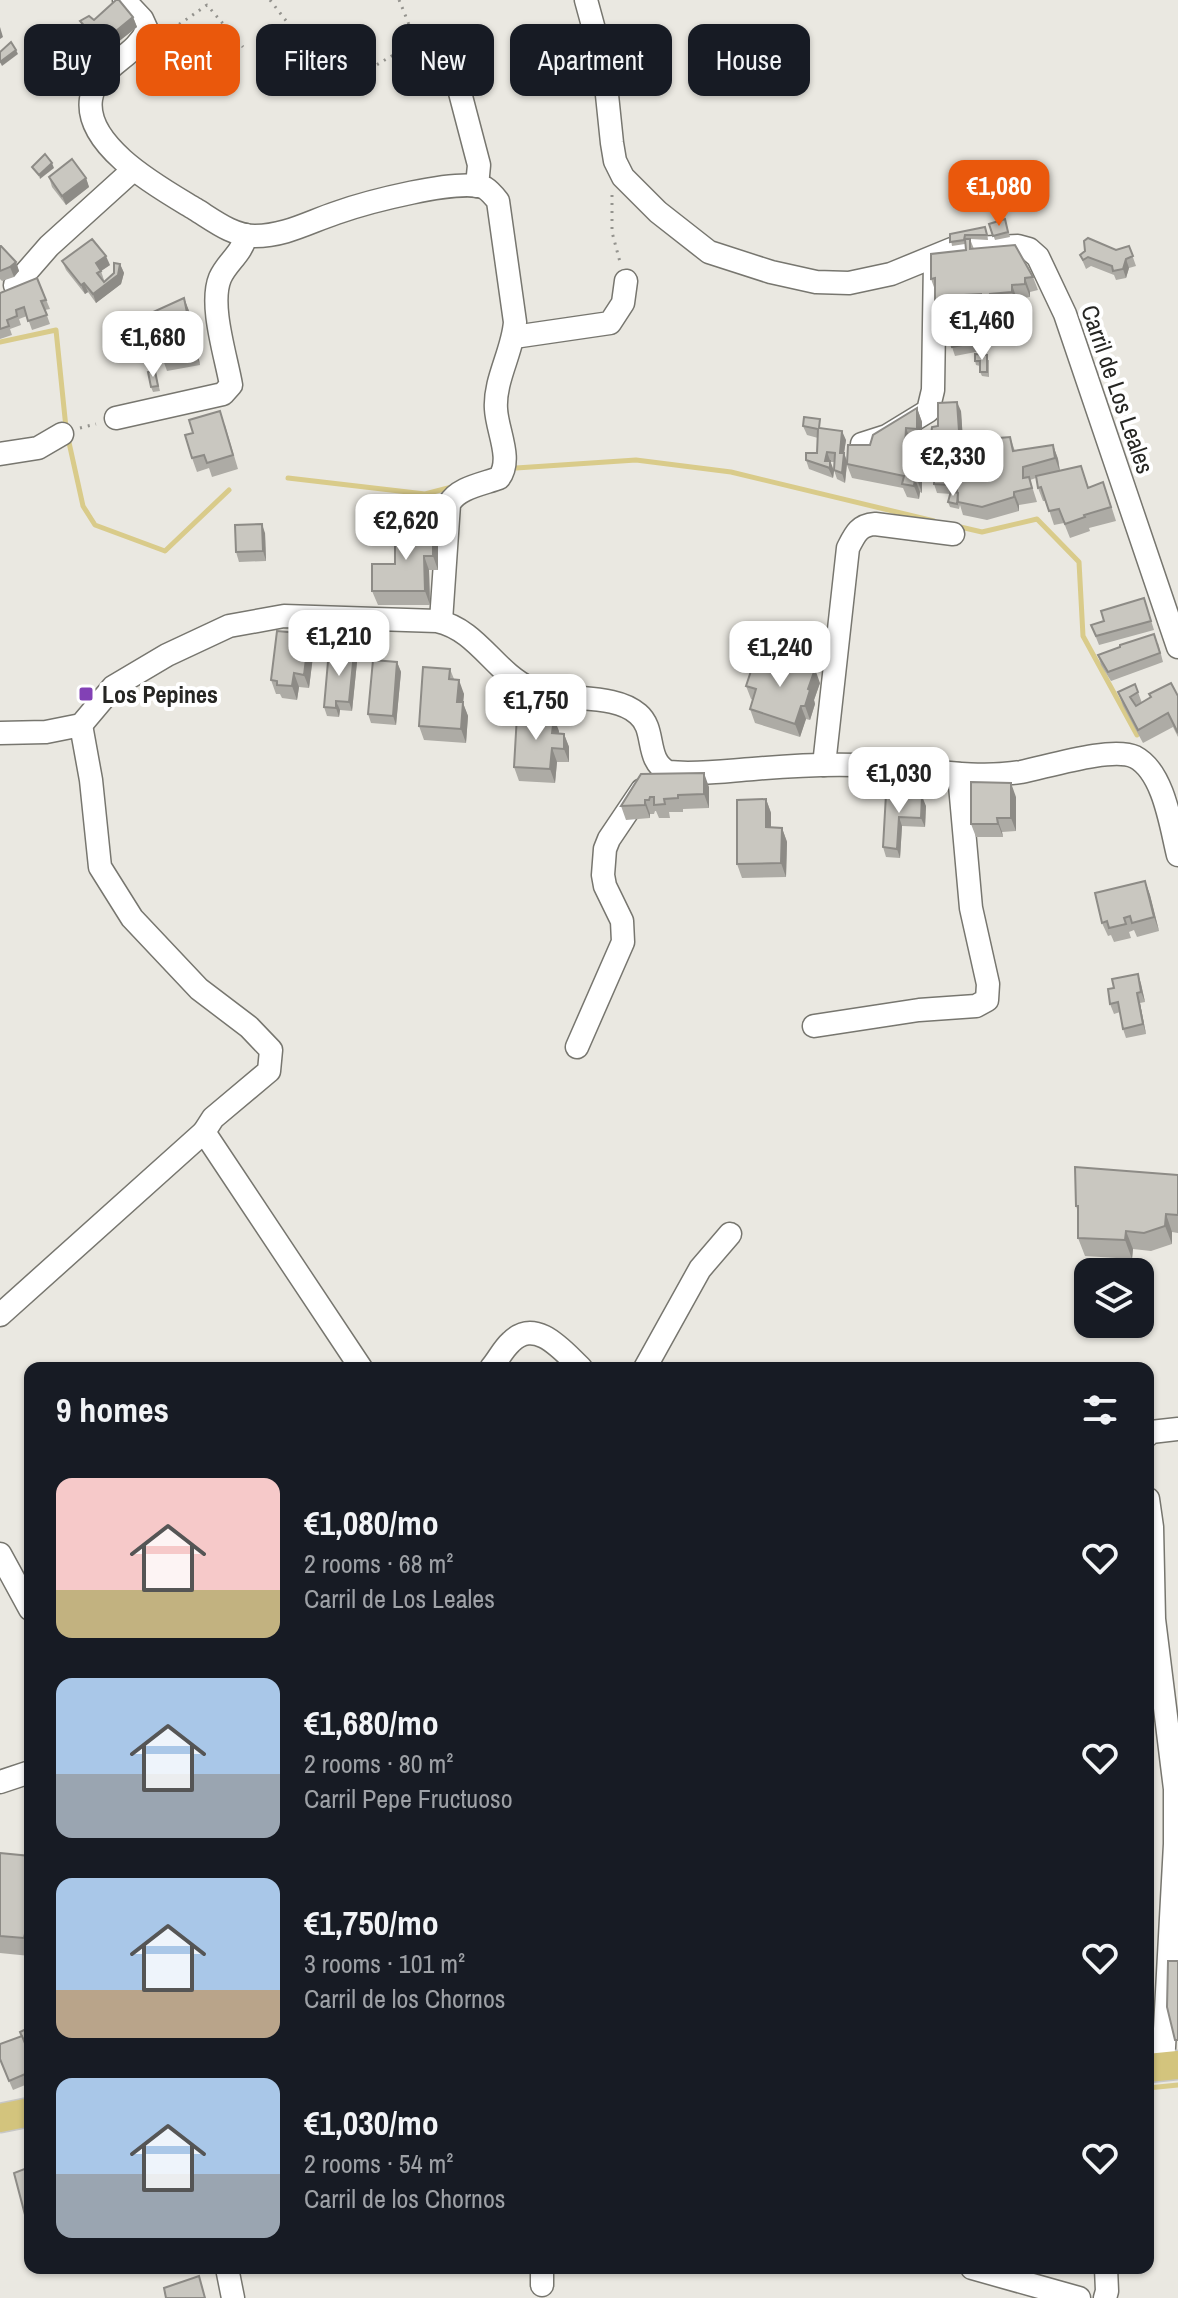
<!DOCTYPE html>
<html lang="en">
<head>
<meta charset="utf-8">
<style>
	body { margin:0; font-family:"Archivo Narrow",sans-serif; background:#242831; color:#f1f3f6; height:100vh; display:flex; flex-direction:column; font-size:30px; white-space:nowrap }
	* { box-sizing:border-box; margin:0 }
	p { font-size:26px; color:#9ea1a6 }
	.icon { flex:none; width:44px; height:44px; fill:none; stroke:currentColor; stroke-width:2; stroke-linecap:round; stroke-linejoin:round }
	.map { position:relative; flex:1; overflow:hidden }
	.details { position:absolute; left:24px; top:1362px; width:1130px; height:912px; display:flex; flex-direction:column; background:#171b24; border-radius:16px; box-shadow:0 2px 6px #0004 }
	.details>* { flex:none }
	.banner { position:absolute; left:24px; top:24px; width:1130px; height:72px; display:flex; gap:16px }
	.buttons { position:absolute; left:1074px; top:1258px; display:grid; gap:16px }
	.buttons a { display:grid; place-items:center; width:80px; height:80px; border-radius:16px; background:#171b24; box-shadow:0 2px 6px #0004; font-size:40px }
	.price { position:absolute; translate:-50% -68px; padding:0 18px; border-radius:16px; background:#fff; color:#222; font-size:26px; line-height:52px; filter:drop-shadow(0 2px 4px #0008) }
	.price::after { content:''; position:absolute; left:50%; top:48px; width:24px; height:18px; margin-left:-12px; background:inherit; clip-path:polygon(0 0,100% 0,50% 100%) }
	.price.selected { background:#ea580c; color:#fff }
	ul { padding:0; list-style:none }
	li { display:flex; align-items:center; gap:24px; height:200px; padding:0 32px }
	li span { display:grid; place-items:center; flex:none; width:224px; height:160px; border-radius:16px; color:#555 }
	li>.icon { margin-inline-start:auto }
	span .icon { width:96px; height:96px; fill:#fffc; stroke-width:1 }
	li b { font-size:34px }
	h2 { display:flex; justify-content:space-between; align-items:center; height:96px; padding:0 32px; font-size:34px }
	.chip { padding:0 28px; border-radius:16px; background:#171b24; box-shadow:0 2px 6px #0004; font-size:28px; line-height:72px }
	.chip.selected { background:#ea580c; color:#fff }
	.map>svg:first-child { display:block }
	.water { fill:#d9cb8a }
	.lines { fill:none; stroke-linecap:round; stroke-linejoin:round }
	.stream { stroke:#d9cb8a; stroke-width:5 }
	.minor-casing { stroke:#77766f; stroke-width:25 }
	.major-casing { stroke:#c7c7c6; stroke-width:31 }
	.path { stroke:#94938e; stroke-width:3; stroke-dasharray:2 6; stroke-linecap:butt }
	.minor { stroke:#fff; stroke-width:22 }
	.major { stroke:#d3c47d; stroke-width:28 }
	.wall { fill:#adaba5; fill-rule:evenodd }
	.shaded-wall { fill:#8d8b86 }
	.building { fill:#c9c7c0; stroke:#8d8b86; stroke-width:2 }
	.poi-dot { fill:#8241b5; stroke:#fff; stroke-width:3 }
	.labels { text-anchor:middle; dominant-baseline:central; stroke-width:8; stroke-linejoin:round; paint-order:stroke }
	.street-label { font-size:24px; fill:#262623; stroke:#fff }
	.poi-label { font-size:24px; font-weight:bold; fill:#262623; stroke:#fff; text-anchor:start }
</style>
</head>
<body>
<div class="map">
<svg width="1178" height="2298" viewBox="0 0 1178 2298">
	<rect width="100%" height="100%" fill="#eae8e1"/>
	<polygon class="water" points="71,30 75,33 64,43 69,41 85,59 75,66 55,45"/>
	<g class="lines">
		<g class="stream">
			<polyline points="0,342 56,330 66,428"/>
			<polyline points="68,438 83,506 95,525 165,551 229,490"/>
			<polyline points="516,468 636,460 731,472 934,521"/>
			<polyline points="288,478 425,494 452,487"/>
			<polyline points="956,526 982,532 1037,519 1079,562 1083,636 1137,735"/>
			<polyline points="1148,2088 1178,2085"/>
		</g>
		<g class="minor-casing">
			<g id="minor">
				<path d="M124,0L142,19L147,30C135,58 96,66 91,99C84,147 162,189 195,209C213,220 233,236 255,236C285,236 309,222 336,213C364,203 460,177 485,188C490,191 494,196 498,201L515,322C513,351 494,380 496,409C497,431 513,459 499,478C483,484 457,488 449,504L441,621"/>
				<polyline points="586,0 604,66 612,143 615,161 623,177 658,212 709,252 771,272 816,282 849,283 891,274 952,249 1018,246 1029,249 1038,257 1065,314 1178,647"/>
				<polyline points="458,85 479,165 477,186"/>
				<polyline points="15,285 49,246 133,170"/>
				<polyline points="514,337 610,323 623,303 626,281"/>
				<path d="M116,418L223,394L231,385C226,356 209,305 220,278C227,262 242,254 246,235"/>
				<polyline points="862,444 887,436 928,411 933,390 935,260"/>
				<polyline points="0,454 38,448 62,434"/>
				<polyline points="81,725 91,780 100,867 132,918 199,989 249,1027 271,1050 269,1071 213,1118 204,1132 361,1368"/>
				<path d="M0,733L46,732L81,725L113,687L167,655L229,626L284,616L437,621C478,630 494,672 531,689C564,703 613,692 638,714C657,730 644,759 668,772C696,775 725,771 753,769C787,766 822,764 857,765C911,765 966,781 1021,772C1047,767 1112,746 1135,757C1164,772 1171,827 1178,855"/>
				<path d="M824,765L848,548C855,534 859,525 875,524L953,534"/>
				<polyline points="814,1026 919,1010 976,1006 987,1000 988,984 971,908 959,774"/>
				<polyline points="577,1047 623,942 622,921 605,886 603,875 605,849 609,839 642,790"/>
				<polyline points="0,1315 204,1132"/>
				<path d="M491,1368C498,1360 503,1349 511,1342C536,1317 563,1351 581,1368"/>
				<polyline points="645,1368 700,1269 730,1234"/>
				<polyline points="1148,1435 1151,1432 1178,1429"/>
				<polyline points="1148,1499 1152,1527 1154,1619 1175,1789 1175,1844 1163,2066"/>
				<polyline points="0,1554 30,1609"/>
				<polyline points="0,1782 30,1772"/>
				<polyline points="227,2268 233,2298"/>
				<polyline points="542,2268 542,2285"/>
				<polyline points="972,2268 1079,2298"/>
				<polyline points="1105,2298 1107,2291 1106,2268"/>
			</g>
		</g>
		<g class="major-casing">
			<g id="major">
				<polyline points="1148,2068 1178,2065"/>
				<polyline points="0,2118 30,2112"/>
			</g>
		</g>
		<g class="path">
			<polyline points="270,0 315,58 337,52 356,77 417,41"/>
			<path d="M399,0C410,25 419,58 441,75"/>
			<polyline points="165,31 171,30 207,5 243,47"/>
			<polyline points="612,195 612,232 620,262"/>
			<polyline points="80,428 96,424"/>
		</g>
		<use href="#minor" class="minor"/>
		<use href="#major" class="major"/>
	</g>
	<g class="wall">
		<polygon points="133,17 137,27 104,53 84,30 80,21"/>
		<polygon points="49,177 86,178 89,187 66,205 52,187"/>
		<polygon points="1005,219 1010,237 995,240 989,224"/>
		<polygon points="987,232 988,240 970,239 974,249 1033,277 1038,290 1030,292 1030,297 1017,299 1017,306 995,308 996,316 986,317 983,308 952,310 952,314 940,315 935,301 935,290 931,279 966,250 965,244 952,246 950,234"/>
		<polygon points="0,246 16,262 19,271 14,277 2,281 0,279"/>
		<polygon points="1129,246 1136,266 1129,268 1126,278 1116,280 1114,275 1091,266 1086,269 1080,255 1116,250"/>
		<polygon points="62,261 110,265 101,271 104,280 104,282 114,273 120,264 124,273 121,284 96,303 88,292 85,294 66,270"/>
		<polygon points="37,278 50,309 45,310 50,324 32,330 27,316 19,319 21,325 10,329 12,335 0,339 0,293"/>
		<polygon points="184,298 189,311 200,365 167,371 162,357"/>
		<polygon points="980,329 986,350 955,356 952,347"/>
		<polygon points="989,360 989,377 982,376 980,372 980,366 976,365 975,361"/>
		<polygon points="155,371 160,391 153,392 151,387"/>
		<polygon points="917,408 922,422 922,442 911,442 911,449 922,464 922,493 920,492 919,499 907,497 903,488 852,478 847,465 845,483 837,479 834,470 835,462 830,462 834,471 833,478 809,469 806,460 817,453 818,438 807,435 803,426 823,428 846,440 844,453 847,461"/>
		<polygon points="961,411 963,441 934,444 931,435 938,426"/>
		<polygon points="225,425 238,469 212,477 209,468 197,472 192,458"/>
		<path d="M1010,437L1015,451L1053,445L1058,459L1060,471L1089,487L1108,496L1116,521L1089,528L1090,531L1070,538L1064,523L1054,525L1046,501H1043L1038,488L1036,478L1030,480L1037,502L1019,505V511L987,520L963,515L960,505L959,509L950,507L948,502L951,494L937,493L934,484L935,475L928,474L925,465L963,449L966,458L965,473L995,469L1000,454ZM956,477L958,493L954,492Z"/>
		<polygon points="433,527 438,541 438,570 429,570 430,605 378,605 372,591 395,564"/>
		<polygon points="265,533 266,561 239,562 236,552"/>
		<polygon points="1144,598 1154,630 1099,645 1091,625 1104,621"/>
		<polygon points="1158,643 1163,662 1111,681 1101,665 1098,655 1120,647"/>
		<polygon points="314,648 309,688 299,687 297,700 282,698 280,694 276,694 271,680"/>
		<polygon points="354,653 357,662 352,711 340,710 339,717 327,716 324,707"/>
		<polygon points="397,662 401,672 396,725 371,723 368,714"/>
		<polygon points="450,669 454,679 464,694 463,703 468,716 466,743 424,740 419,726"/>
		<polygon points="820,683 814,700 815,704 810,720 806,719 800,737 755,723 750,709 753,700 751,699 746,686"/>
		<polygon points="1135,684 1142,703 1178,696 1178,737 1173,727 1143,743 1123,706 1118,692"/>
		<polygon points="554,718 558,733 564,734 569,747 569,762 557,762 555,783 519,781 514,767"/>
		<polygon points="641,774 709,787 709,808 683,809 683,812 669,812 670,818 659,818 656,811 655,811 654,814 650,814 650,818 626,820 621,806"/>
		<polygon points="886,794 926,806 925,827 902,826 900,858 886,857 883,847"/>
		<polygon points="1016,797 1016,831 1002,832 1003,837 976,837 971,824"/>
		<polygon points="766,799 771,813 771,827 782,828 787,842 786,877 742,878 737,864"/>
		<polygon points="1145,881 1150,895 1159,931 1137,937 1134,930 1129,932 1131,938 1114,942 1111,935 1108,936 1102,923"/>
		<polygon points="1138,974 1141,984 1145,1002 1140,1003 1146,1034 1126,1038 1123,1029 1120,1012 1114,1014 1110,1004 1114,988"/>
		<polygon points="1178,1175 1178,1233 1172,1232 1172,1244 1151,1251 1133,1249 1132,1259 1085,1256 1078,1238 1078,1212 1076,1206"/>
		<polygon points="0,1853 30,1856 30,1956 0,1953"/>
		<polygon points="30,2027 30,2083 13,2090 0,2060"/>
	</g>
	<g class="shaded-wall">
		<polygon points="133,17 137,27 104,53 100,44"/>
		<polygon points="0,27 3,37 0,39"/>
		<polygon points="16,50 18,54 2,66 0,62"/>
		<polygon points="52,163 54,168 40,179 39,175"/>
		<polygon points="86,178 89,187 66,205 62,196"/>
		<polygon points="106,256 110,265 101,271 96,263"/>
		<polygon points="1126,259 1129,268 1126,278 1123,269"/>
		<polygon points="16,262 19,271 14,277 10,267"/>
		<polygon points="120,264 124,273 121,284 96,303 93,294 118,275"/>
		<polygon points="1025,278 1030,292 1030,297 1025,284"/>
		<polygon points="84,283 88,292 85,294 81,285"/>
		<polygon points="1012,285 1017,299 1017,306 1012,292"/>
		<polygon points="990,294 995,308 996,316 991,302"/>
		<polygon points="184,298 189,311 200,365 195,351"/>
		<polygon points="957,402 961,411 963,441 959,431"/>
		<polygon points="917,408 922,422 922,442 917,429"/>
		<polygon points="906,428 911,442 910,462 905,448"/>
		<polygon points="842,431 846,440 844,453 847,462 845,483 842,473 840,453"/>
		<polygon points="1053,445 1058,459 1060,472 1055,458"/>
		<polygon points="963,449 966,458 964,479 961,470"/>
		<polygon points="917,450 922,464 922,493 917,479"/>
		<polygon points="827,452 834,471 833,478 825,461"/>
		<polygon points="953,468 956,477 954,494 950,485"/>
		<polygon points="915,479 920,492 919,499 914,486"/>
		<polygon points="1014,492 1019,505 1019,511 1014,497"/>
		<polygon points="262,524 265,533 266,561 263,551"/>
		<polygon points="433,527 438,541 438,570 433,556"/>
		<polygon points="424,556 429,570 430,605 425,591"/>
		<polygon points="309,634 314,648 309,688 304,675"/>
		<polygon points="354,653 357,662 352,711 349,702"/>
		<polygon points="397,662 401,672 396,725 393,716"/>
		<polygon points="815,669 820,683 814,700 815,704 810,720 805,706 808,689"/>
		<polygon points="294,673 299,687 297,700 292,686"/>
		<polygon points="459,680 464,694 463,703 468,716 466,743 461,729 457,702"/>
		<polygon points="336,701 340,710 339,717 336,708"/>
		<polygon points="801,706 806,719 800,737 795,724"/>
		<polygon points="554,718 559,731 558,746 552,733"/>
		<polygon points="564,734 569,747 569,762 564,749"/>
		<polygon points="552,748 557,762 555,783 550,769"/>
		<polygon points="704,773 709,787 709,808 704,794"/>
		<polygon points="1011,783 1016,797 1016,831 1011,818"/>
		<polygon points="922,796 926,806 925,827 921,818"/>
		<polygon points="766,799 771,813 771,841 766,827"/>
		<polygon points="645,800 650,814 650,818 645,805"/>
		<polygon points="899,817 902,826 900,858 897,849"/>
		<polygon points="997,818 1002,832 1003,837 998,824"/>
		<polygon points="782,828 787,842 786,877 781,863"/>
		<polygon points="1145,881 1150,895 1159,931 1154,917"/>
		<polygon points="1138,974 1141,984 1145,1002 1141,992"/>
		<polygon points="1137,993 1140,1003 1146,1034 1143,1024"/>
		<polygon points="1166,1214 1172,1232 1172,1244 1165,1226"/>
		<polygon points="1126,1231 1133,1249 1132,1259 1125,1240"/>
		<polygon points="1148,1868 1151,1876 1149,1919 1148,1916"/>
		<polygon points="27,1925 30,1934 30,1954 24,1938"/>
	</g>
	<g class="building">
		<polygon points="116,0 119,0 133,17 100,44 80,21 89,16 94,20"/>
		<polygon points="11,42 16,50 0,62 0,52"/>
		<polygon points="45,154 52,163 39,175 32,167"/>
		<polygon points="72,159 86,178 62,196 49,177"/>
		<polygon points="1005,219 1008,232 993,236 989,224"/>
		<polygon points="985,227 987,235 965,235 964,240 950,242 950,234"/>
		<polygon points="1088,238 1116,250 1129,246 1133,256 1126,259 1123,269 1113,271 1112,266 1088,257 1083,260 1080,255 1085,251 1084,241"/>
		<polygon points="92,239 106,256 96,263 101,271 97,273 104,282 114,273 114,263 120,264 118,275 93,294 84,283 81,285 62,261"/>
		<polygon points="965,239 970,239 970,249 1015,245 1033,277 1025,278 1025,284 1012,285 1012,292 990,294 991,302 981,303 981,294 947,296 947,301 935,301 935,278 931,279 931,254 966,250"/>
		<polygon points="0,246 1,246 16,262 10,267 0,271"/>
		<polygon points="37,278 46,300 41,301 47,315 28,321 24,307 16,310 17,316 7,320 9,326 0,329 0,293"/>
		<polygon points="184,298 195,351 162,357 153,312"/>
		<polygon points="980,329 982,341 952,347 949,335"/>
		<polygon points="975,354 987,355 987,372 980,372 980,361 975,361"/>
		<polygon points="155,371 158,386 151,387 148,372"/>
		<polygon points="957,402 959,431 931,435 932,427 938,426 938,403"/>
		<polygon points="917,408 917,429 906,428 905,448 917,450 917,479 915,479 914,486 902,484 904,476 847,464 848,445 870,445 873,435"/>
		<polygon points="220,411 233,455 207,463 204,455 192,458 185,435 193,433 189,420"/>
		<polygon points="804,417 820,419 819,428 842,431 840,453 844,453 842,473 834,470 835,453 827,452 825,461 830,461 830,468 806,460 806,453 817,453 818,429 803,426"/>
		<polygon points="1010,437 1013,451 1053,445 1055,458 1023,467 1023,478 1029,477 1032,488 1014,492 1014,497 982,507 958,502 956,478 959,474 995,469 993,456 1000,454 999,438"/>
		<polygon points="927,446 963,449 961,470 953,468 950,485 934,484 935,466 925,465"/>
		<polygon points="1081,466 1088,488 1103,482 1111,507 1084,515 1085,517 1065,524 1059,509 1049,511 1041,487 1038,488 1036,476"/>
		<polygon points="951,491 958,493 957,504 948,502"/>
		<polygon points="262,524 263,551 236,552 235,525"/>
		<polygon points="395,527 433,527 433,556 424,556 425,591 372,591 372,564 395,564"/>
		<polygon points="1144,598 1151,621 1096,636 1091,625 1104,621 1101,611"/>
		<polygon points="277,631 309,634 304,675 294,673 292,686 277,685 277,681 271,680"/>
		<polygon points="1154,634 1160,653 1108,672 1098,655 1120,647 1120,645"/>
		<polygon points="329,650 354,653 349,702 336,701 336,708 324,707"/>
		<polygon points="756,656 786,666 787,664 793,667 794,663 815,669 808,689 810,690 805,706 801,706 795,724 750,709 756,689 746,686"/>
		<polygon points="373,660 397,662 393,716 368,714"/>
		<polygon points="423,667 450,669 449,679 459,680 457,702 463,702 461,729 419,726"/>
		<polygon points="1171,683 1178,696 1178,733 1168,713 1138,730 1118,692 1135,684 1138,692 1130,697 1136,706 1151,697 1149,694"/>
		<polygon points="517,715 554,718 552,733 564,734 564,749 552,748 550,769 514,767"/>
		<polygon points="704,773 704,794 678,795 678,798 664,799 665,804 654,805 654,797 650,797 649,800 645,800 645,805 621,806 641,774"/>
		<polygon points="971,782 1011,783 1011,818 997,818 998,824 971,824"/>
		<polygon points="886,794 922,796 921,818 899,817 897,849 883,847"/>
		<polygon points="766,799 766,827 782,828 781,863 737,864 737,800"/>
		<polygon points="1145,881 1154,917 1132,923 1130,916 1124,918 1126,924 1109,928 1107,921 1102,923 1095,893"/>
		<polygon points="1138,974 1141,992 1137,993 1143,1024 1123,1029 1118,1002 1110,1004 1108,989 1114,988 1112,979"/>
		<polygon points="1075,1167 1178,1175 1178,1215 1166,1214 1165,1226 1144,1233 1126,1231 1125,1240 1078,1238 1078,1206 1076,1206"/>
		<polygon points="0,1853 30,1856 30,1926 27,1925 24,1938 0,1936"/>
		<polygon points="1168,1961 1178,1961 1178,2040 1175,2040 1167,2007"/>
		<polygon points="30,2027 30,2056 20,2032"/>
		<polygon points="22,2036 30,2056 30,2072 9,2081 0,2059 0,2044"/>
		<polygon points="27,2168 30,2177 29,2230 14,2173"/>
		<polygon points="199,2276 205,2298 166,2298 164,2288"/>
	</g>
	<rect class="poi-dot" x="78" y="686" width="16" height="16" rx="4"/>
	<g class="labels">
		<g class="street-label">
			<text transform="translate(1118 389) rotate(71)">Carril de Los Leales</text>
		</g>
		<g class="poi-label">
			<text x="102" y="694">Los Pepines</text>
		</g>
	</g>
</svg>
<div class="buttons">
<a><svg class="icon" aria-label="layers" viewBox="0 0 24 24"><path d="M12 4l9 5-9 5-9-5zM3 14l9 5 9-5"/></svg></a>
</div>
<b class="price selected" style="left:999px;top:228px">€1,080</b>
<b class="price" style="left:982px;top:362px">€1,460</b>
<b class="price" style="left:153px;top:379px">€1,680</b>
<b class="price" style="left:953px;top:498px">€2,330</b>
<b class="price" style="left:406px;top:562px">€2,620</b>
<b class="price" style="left:339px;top:678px">€1,210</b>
<b class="price" style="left:780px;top:689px">€1,240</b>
<b class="price" style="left:536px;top:742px">€1,750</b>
<b class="price" style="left:899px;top:815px">€1,030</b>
<div class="banner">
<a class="chip">Buy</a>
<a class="chip selected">Rent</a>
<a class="chip">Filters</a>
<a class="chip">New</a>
<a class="chip">Apartment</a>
<a class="chip">House</a>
</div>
<section class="details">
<h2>9 homes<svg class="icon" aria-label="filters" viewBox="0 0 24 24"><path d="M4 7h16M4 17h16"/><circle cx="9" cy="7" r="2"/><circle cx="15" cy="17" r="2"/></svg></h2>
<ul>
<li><span style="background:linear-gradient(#f6c9c9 70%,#c2b280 0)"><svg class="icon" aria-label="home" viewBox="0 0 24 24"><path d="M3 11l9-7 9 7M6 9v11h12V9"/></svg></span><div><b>€1,080/mo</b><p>2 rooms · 68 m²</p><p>Carril de Los Leales</p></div><svg class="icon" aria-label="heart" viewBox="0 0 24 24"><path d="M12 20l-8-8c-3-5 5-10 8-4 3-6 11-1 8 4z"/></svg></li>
<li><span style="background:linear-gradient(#a9c7e8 60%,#9aa5b1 0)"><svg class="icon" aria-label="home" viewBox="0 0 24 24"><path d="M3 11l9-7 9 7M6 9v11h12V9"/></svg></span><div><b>€1,680/mo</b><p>2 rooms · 80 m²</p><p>Carril Pepe Fructuoso</p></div><svg class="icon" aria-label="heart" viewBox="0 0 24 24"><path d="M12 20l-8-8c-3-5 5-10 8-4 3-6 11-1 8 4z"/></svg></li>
<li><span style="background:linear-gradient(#a9c7e8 70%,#b9a48a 0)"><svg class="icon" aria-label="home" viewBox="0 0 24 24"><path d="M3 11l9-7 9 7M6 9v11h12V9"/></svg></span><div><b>€1,750/mo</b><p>3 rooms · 101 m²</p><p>Carril de los Chornos</p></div><svg class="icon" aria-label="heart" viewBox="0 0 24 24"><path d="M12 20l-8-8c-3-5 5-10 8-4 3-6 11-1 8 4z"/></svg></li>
<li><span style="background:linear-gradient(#a9c7e8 60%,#9aa5b1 0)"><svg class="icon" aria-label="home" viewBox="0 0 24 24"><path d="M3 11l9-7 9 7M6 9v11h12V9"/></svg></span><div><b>€1,030/mo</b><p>2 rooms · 54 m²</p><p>Carril de los Chornos</p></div><svg class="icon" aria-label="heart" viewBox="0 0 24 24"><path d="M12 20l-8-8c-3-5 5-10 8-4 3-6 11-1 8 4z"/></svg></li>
</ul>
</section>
</div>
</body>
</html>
